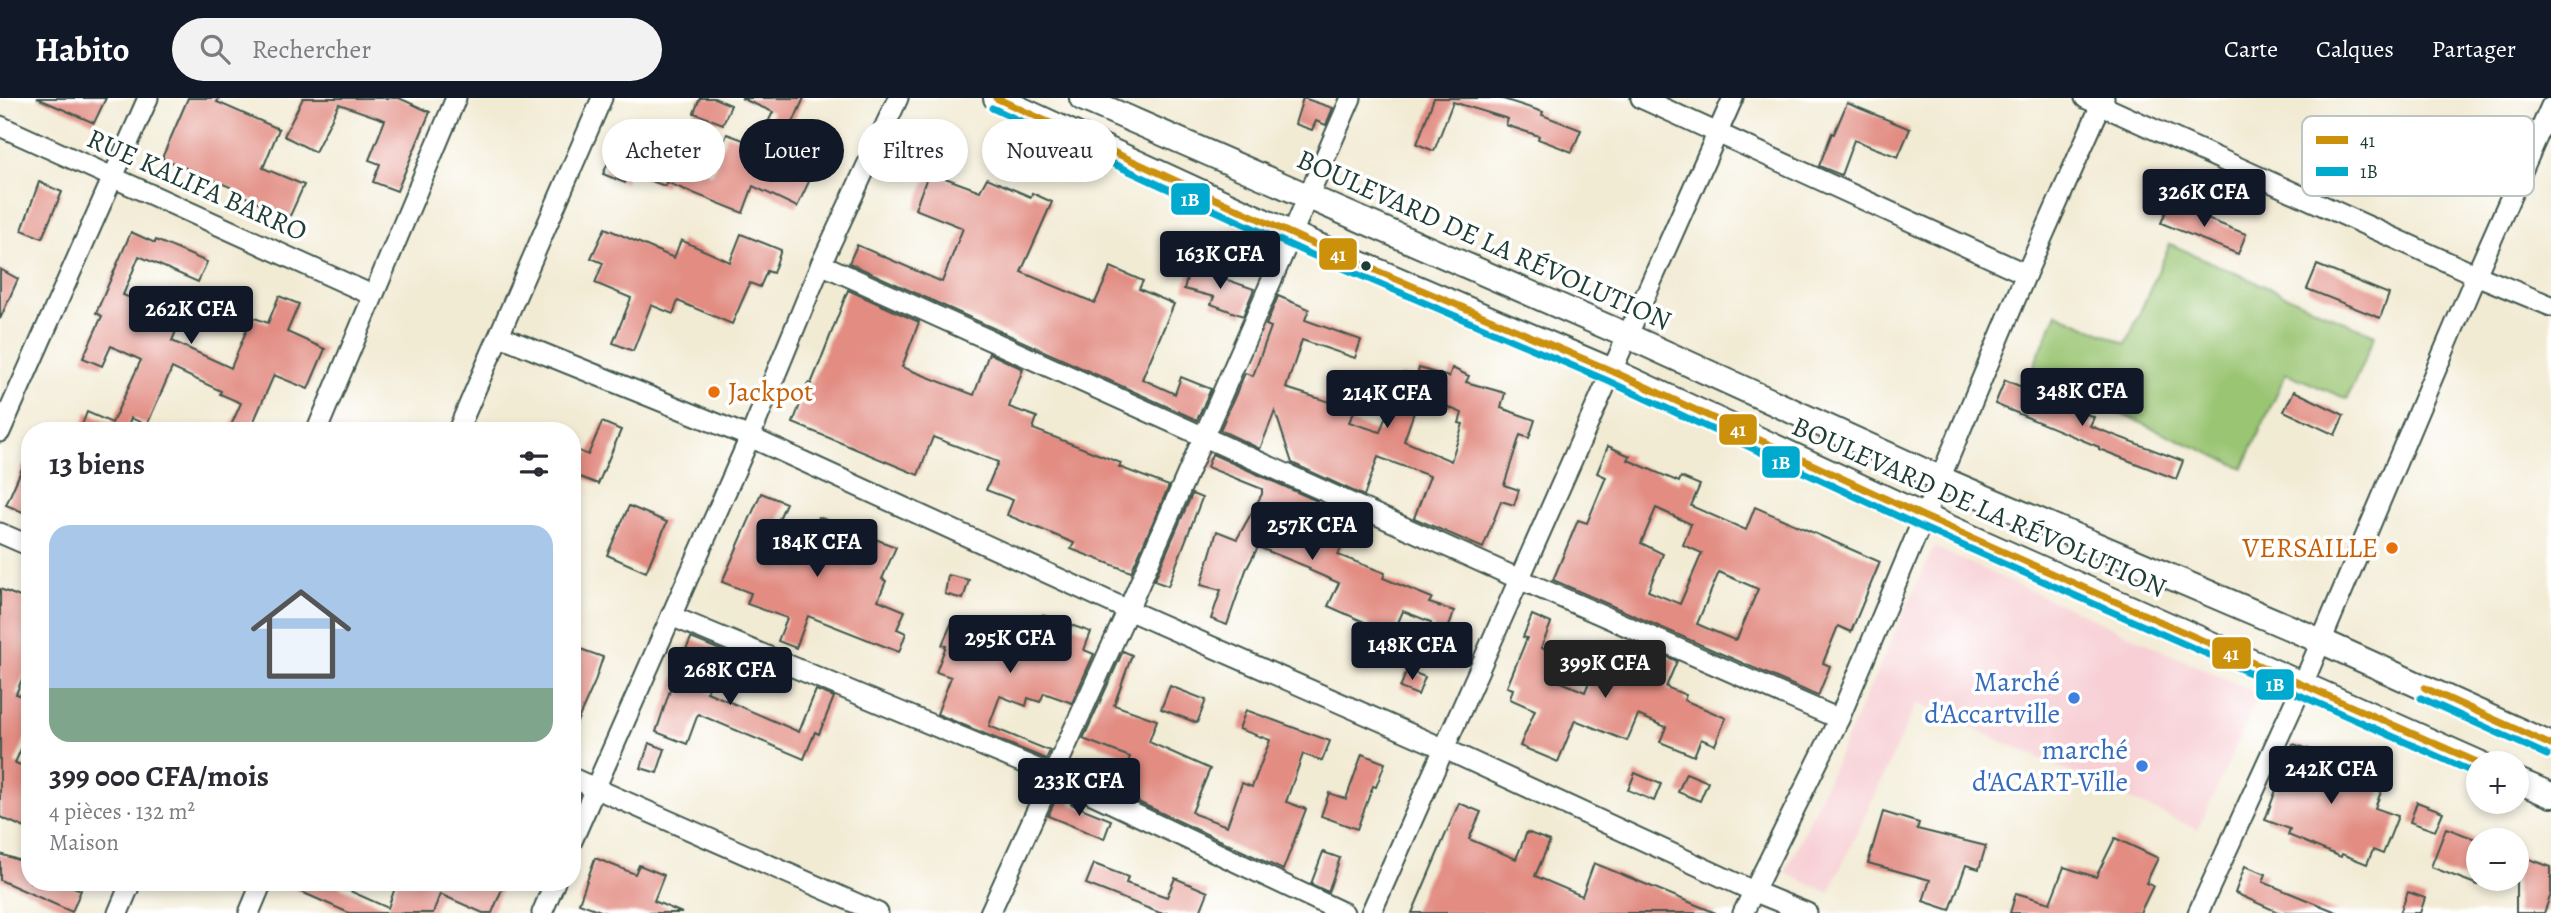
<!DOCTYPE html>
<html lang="fr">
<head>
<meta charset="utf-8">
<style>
	body { margin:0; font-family:Alegreya,serif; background:#f2f2f3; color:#2b2b33; height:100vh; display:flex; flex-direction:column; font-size:26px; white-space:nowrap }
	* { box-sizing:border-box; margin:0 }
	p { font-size:23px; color:#7c7c81 }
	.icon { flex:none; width:38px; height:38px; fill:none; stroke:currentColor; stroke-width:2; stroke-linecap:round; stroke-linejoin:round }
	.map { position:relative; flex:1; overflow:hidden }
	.side { position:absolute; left:21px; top:324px; width:560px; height:469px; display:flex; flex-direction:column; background:#fff; border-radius:28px; box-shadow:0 4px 10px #0003 }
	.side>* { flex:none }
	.hud { position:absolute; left:602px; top:21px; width:665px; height:63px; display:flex; gap:14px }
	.fabs { position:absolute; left:2466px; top:653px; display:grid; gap:14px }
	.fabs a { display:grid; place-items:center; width:63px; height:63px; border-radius:50%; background:#fff; box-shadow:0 4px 10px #0003; font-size:35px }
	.price { position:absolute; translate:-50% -60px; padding:0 16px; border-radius:7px; background:#111827; color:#fff; font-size:23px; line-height:46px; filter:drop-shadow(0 2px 4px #0008) }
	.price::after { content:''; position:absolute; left:50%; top:42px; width:21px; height:16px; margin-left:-10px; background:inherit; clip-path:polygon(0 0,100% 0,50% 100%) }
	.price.selected { background:#222; color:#fff }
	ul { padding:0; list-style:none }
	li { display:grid; align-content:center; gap:14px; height:371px; padding:0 28px }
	li span { display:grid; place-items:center; height:217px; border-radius:21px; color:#555 }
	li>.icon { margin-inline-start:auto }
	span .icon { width:126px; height:126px; fill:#fffc; stroke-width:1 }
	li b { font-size:30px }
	h2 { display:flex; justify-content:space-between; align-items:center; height:84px; padding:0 28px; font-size:30px }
	.tag { padding:0 24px; border-radius:32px; background:#fff; box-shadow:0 4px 10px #0003; font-size:24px; line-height:63px }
	.tag.selected { background:#111827; color:#fff }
	header { display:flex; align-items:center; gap:42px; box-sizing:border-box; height:98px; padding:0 35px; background:#111827; color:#fff }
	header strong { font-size:33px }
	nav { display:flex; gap:38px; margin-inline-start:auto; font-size:24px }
	.search { width:490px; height:63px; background:#f2f2f3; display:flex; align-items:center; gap:18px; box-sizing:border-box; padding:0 24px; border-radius:38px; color:#7c7c81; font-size:26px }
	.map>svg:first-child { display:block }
	.built { fill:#f7cfd4 }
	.green { fill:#9ac572; stroke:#5c8153; stroke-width:2 }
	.building { fill:#e28c82; fill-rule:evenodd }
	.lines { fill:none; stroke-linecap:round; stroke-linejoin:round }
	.minor-casing { stroke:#3f574c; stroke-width:23 }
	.major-casing { stroke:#3f574c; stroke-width:28 }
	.minor { stroke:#fff; stroke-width:19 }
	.major { stroke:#fff; stroke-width:24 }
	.bus-1-casing { stroke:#fff; stroke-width:12 }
	.bus-2-casing { stroke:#fff; stroke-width:12 }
	.bus-1 { stroke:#cc910a; stroke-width:7 }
	.bus-2 { stroke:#00a9ce; stroke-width:7 }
	.bus-dot { fill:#1f3d34; stroke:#fff; stroke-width:2.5 }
	.food-dot { fill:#e8710a; stroke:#fff; stroke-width:2.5 }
	.shop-dot { fill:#3f7fe0; stroke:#fff; stroke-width:2.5 }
	.labels { text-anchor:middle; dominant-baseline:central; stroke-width:7; stroke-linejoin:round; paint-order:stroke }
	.street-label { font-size:28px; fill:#1f3d34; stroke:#fff }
	.food-label { font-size:28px; fill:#c56008; stroke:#fff; text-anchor:start }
	.shop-label { font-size:28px; fill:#366cbe; stroke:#fff; text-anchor:end }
	.key { fill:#fff; stroke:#bcc5c2; stroke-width:2 }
	.key-label { font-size:19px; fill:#1f3d34 }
	.line-badge { stroke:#fff; stroke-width:2.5 }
	.badge-label { font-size:19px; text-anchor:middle; font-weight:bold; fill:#fff }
</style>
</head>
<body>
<header>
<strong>Habito</strong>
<div class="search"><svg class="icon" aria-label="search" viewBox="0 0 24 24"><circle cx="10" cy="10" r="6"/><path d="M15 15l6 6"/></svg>Rechercher</div>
<nav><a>Carte</a><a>Calques</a><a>Partager</a></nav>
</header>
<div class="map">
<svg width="2551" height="815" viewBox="0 0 2551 815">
	<rect width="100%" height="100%" fill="#fff"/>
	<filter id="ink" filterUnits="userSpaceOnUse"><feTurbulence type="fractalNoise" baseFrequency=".0143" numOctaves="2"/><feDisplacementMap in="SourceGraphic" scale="14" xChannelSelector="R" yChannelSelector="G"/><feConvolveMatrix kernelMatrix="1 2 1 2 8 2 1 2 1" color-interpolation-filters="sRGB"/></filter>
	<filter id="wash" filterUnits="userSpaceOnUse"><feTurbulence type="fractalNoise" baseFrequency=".00686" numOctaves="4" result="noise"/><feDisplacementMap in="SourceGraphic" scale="28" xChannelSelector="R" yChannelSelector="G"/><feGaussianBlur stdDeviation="1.57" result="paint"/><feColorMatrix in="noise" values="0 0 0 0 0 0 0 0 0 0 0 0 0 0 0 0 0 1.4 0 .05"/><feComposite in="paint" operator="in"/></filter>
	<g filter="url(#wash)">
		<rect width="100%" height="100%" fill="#f2ebd4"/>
		<polygon class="built" points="1934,449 2259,596 2198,732 1917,605 1829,795 1785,775"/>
		<polygon class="green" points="2170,146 2375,237 2347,301 2286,275 2243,370 2030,276 2057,215 2126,246"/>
		<g id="blocks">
			<g class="building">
				<polygon points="37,0 106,0 94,25"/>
				<polygon points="188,0 219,0 217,4 279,31 263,70 304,87 290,118 241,97 242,94 162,60"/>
				<polygon points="303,0 399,0 430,14 397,93 373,84 380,66 369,62 385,22 339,6 315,54 284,38"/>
				<polygon points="700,0 714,0 731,7 723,26 694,15"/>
				<polygon points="741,0 804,0 791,29 800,34 786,62 813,75 797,109 753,88 743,115 666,84 665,88 629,75 625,85 603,76 614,52 621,55 627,41 712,76 727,36 757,47 773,14"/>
				<polygon points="1303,0 1333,10 1326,27 1316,23 1312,32 1295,26"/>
				<polygon points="1434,0 1500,0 1543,14 1542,17 1581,32 1572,54 1538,41 1539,38 1506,27 1508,21 1453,4 1434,53 1417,46"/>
				<polygon points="1847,5 1910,31 1898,59 1854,42 1841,77 1819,68 1832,35 1834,36"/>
				<polygon points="929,74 980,93 987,80 1031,99 1032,95 1052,104 1021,174 1095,205 1111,169 1143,183 1139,191 1174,206 1142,281 1175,296 1181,279 1211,291 1197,322 849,165 857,147 942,184 963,130 915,111"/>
				<polygon points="39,84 62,94 42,140 22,132"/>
				<polygon points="2169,106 2246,136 2238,156 2161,125"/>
				<polygon points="605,130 674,160 681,142 730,164 741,136 781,152 773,175 767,173 760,189 750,185 732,226 678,203 673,216 651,207 633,253 613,245 631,200 595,185 603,165 591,160"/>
				<polygon points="131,134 155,145 156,142 207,164 198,184 139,158 123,197 133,201 131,204 180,223 172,243 231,270 252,219 268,225 279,198 299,206 287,234 325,251 308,291 274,277 250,332 229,332 241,305 220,296 221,293 172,270 147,327 131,320 127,331 131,332 80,332 87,314 112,325 141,262 111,248 102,268 83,260 102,218 96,215"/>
				<polygon points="2317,167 2389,196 2380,220 2307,191"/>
				<polygon points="1190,169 1254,191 1243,218 1211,206 1214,199 1184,191"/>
				<polygon points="0,171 18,181 0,221"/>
				<polygon points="848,192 919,224 902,269 974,297 989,255 1023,271 1009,309 1037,319 1033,331 1121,365 1119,369 1169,388 1131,474 1071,451 1074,445 1007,417 1013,402 986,392 998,364 933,339 918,377 793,325 808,285 811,286 820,264"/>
				<path d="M1278,198L1309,211L1305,222L1361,242L1355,260L1302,242L1286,290L1355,312L1349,324L1380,334L1401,277L1416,281L1419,270L1449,279L1452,270L1469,278L1466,284L1505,295L1501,310L1535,322L1529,340L1520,337L1504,387L1519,392L1514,407L1501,403L1483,450L1414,420L1430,378L1378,359L1364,398L1292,365L1275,313L1260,351L1220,332L1245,275L1253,278L1271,229L1266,227ZM1420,297L1462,315L1459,325L1463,326L1451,363L1404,343Z"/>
				<polygon points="2005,282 2094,319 2090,328 2183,363 2176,381 2099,351 2099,349 1995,306"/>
				<polygon points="2294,293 2344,317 2335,337 2284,313"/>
				<polygon points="602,324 621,332 598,386 572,376 572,350 588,357"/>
				<path d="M1608,348L1630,358L1628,362L1679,384L1681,379L1700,387L1691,408L1746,432L1755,409L1880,464L1851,534L1838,528L1823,565L1830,568L1818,598L1553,482L1578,422L1587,425L1606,379L1597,375ZM1656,410L1691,426L1683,447L1702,455L1680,506L1648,493L1663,456L1641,445ZM1719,474L1758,491L1737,541L1734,542L1697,526Z"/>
				<polygon points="30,352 30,417 6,407"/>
				<polygon points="1212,356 1317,403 1309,423 1346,439 1338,457 1385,475 1383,480 1432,500 1429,505 1454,513 1437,566 1425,563 1434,528 1430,527 1431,524 1403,513 1392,539 1368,529 1369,526 1328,508 1339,485 1309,472 1310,470 1258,449 1246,472 1227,527 1211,521 1221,492 1201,487 1217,433 1237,441 1262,396 1262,391 1207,369"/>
				<polygon points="761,395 786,405 768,446 802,460 819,419 896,449 882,481 886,483 878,502 905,513 897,531 906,535 899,554 808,518 796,550 778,543 787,520 747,506 751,495 722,484"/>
				<polygon points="1192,396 1202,400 1168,488 1154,483"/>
				<polygon points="629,408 667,424 646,474 607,457"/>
				<polygon points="948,477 969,482 963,501 945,496"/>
				<polygon points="0,491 30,503 30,562 16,596 30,601 30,630 15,665 30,670 30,732 0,719"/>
				<polygon points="1042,517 1091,534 1084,552 1094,556 1072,605 1044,595 1040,604 1028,600 1026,608 1000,598 989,628 1050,653 1046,661 937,616 951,579 936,574 946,548 942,547 952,524 988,540 987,543 1026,558"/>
				<polygon points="1532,517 1551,525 1541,550 1559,557 1549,579 1585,594 1594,572 1622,584 1638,546 1677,563 1666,589 1686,597 1684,602 1726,620 1715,647 1701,641 1694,658 1660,644 1666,629 1638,617 1627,643 1575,622 1558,664 1520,648 1535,612 1510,601 1513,591 1507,589 1527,540 1523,539"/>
				<polygon points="691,540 725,554 707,594 799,634 816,592 834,599 819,636 815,634 804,661 698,616 687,646 656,634 675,577"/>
				<polygon points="572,548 603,559 594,586 572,635"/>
				<polygon points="1123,553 1132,557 1114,607 1157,622 1149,644 1210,671 1192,714 1194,716 1227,728 1242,685 1252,689 1270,642 1239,631 1246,612 1330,643 1322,663 1303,656 1286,704 1306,711 1283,772 1117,694 1130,659 1083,641"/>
				<polygon points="1407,572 1425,579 1418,597 1400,590"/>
				<polygon points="1170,588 1206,602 1197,625 1161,611"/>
				<polygon points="649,645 665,651 657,675 641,670"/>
				<polygon points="2293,646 2352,665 2350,670 2385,683 2375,710 2398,718 2383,756 2373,752 2367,766 2342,756 2341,759 2288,737 2290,731 2265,722"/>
				<polygon points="1362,656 1385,665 1376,689 1373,688 1357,731 1321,718 1329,695 1346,701"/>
				<polygon points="1635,675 1661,686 1654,703 1628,692"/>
				<polygon points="1686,675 1708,684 1700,703 1678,694"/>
				<polygon points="1057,698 1072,704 1071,706 1111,722 1104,741 1048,718"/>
				<polygon points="2417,704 2443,714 2435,733 2410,724"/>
				<polygon points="1459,705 1481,714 1469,741 1516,761 1527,734 1550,743 1535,778 1582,798 1594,765 1716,815 1412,815"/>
				<polygon points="1883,714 1919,725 1917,731 1986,748 1979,771 1966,767 1950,812 1923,803 1930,782 1868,765"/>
				<polygon points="2446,730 2478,742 2478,787 2431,769"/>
				<polygon points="2115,740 2158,760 2146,785 2153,788 2140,815 2010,815 2016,795 2050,805 2064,769 2096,779"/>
				<polygon points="1323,754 1340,760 1328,794 1311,786"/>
				<polygon points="0,756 30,766 30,784 61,784 81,792 72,814 0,782"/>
				<polygon points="2516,756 2551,769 2551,796 2544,815 2516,815"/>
				<polygon points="595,760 635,776 639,767 664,777 654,803 682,815 606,815 579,805"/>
				<polygon points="1094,766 1128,779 1126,785 1167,799 1175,780 1208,794 1201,812 1204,815 1160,815 1086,786"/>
				<polygon points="2245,768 2266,776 2263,784 2339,815 2280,815 2235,795"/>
				<polygon points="279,784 330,784 388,810 397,784 505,784 492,815 483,815 440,796 433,815 349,815"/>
				<polygon points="2408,794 2425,800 2420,815 2400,815"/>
			</g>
		</g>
	</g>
	<g filter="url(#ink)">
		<use href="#blocks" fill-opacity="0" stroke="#3f574c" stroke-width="2"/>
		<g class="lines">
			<g class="minor-casing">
				<g id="minor">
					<polyline points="1641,0 2026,176"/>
					<polyline points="2085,0 2476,177 2551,208"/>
					<polyline points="0,28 372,197"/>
					<polyline points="821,166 1519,481 1839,621"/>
					<polyline points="500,238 750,339 1128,512 1445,651 1753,793 1807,815"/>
					<polyline points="317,332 456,0"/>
					<polyline points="458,332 602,0"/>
					<polyline points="0,334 148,0"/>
					<polyline points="0,435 30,448"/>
					<polyline points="671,518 1052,677 1344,815"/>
					<polyline points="572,680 878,815"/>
					<polyline points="572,743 750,339 821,166 898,0"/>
					<polyline points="118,815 131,784"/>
					<polyline points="249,815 262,784"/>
					<polyline points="542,815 555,784"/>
					<polyline points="990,815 1128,512 1351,0"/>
					<polyline points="1371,815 1733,0"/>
					<polyline points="1743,815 1839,621 2026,176 2104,0"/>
					<polyline points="2198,815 2303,586 2476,177 2551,8"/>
				</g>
			</g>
			<g class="major-casing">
				<g id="major">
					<polyline points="996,0 1307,143 1612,273 1925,419 2479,665"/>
					<polyline points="1082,0 1628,238 1939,380 2321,543 2551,647"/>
					<polyline points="2516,682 2551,697"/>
				</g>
			</g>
			<use href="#minor" class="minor"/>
			<use href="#major" class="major"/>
			<g class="bus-1-casing">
				<g id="bus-1">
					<polyline points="996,0 1307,143 1612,273 1925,419 2479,665"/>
					<polyline points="2425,590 2551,647"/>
				</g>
			</g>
			<g class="bus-2-casing">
				<g id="bus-2">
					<polyline points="992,10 1303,153 1608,283 1921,429 2475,675"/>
					<polyline points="2421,600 2547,657"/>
				</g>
			</g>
			<use href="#bus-1" class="bus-1"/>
			<use href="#bus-2" class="bus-2"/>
		</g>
	</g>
	<circle class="bus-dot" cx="1366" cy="168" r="6"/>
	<g class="food-dot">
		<circle cx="714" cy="294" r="7"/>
		<circle cx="2392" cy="450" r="7"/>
	</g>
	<g class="shop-dot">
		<circle cx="2074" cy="600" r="7"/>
		<circle cx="2142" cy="668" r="7"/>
	</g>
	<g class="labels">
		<g class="street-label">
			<text transform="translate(197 87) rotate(24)">RUE KALIFA BARRO</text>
			<text transform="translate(1484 142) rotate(24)">BOULEVARD DE LA RÉVOLUTION</text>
			<text transform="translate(1979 409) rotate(24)">BOULEVARD DE LA RÉVOLUTION</text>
		</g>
		<g class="food-label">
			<text x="728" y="294">Jackpot</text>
			<text x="2378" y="450" text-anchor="end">VERSAILLE</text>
		</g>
		<g class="shop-label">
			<text x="2060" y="584">Marché<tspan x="2060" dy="32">d'Accartville</tspan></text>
			<text x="2128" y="652">marché<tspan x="2128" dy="32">d'ACART-Ville</tspan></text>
		</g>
	</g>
	<rect x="2302" y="18" width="232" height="80" rx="10" class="key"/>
	<rect x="2316" y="38" width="32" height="8" fill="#cc910a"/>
	<rect x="2316" y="69" width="32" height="9" fill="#00a9ce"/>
	<g class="key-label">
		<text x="2360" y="49">41</text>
		<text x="2360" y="80">1B</text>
	</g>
	<g class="line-badge">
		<rect x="1170" y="84" width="41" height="34" rx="7" fill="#00a9ce"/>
		<rect x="1318" y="139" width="40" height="34" rx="7" fill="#cc910a"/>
		<rect x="1718" y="315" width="40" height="33" rx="7" fill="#cc910a"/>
		<rect x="1761" y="347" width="40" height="34" rx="7" fill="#00a9ce"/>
		<rect x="2211" y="538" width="41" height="34" rx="7" fill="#cc910a"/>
		<rect x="2255" y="570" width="40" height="33" rx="7" fill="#00a9ce"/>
	</g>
	<g class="badge-label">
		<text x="1190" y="108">1B</text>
		<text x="1338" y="163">41</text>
		<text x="1738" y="338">41</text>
		<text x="1781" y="371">1B</text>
		<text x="2231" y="562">41</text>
		<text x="2275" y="593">1B</text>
	</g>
</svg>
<div class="fabs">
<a>+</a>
<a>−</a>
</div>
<b class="price" style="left:2204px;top:131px">326K CFA</b>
<b class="price" style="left:1220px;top:193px">163K CFA</b>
<b class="price" style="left:191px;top:248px">262K CFA</b>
<b class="price" style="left:2082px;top:330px">348K CFA</b>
<b class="price" style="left:1387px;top:332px">214K CFA</b>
<b class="price" style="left:1312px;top:464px">257K CFA</b>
<b class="price" style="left:817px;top:481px">184K CFA</b>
<b class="price" style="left:1010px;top:577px">295K CFA</b>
<b class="price" style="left:1412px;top:584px">148K CFA</b>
<b class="price selected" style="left:1605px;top:602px">399K CFA</b>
<b class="price" style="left:730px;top:609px">268K CFA</b>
<b class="price" style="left:2331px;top:708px">242K CFA</b>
<b class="price" style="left:1079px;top:720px">233K CFA</b>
<div class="hud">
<a class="tag">Acheter</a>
<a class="tag selected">Louer</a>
<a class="tag">Filtres</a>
<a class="tag">Nouveau</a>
</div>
<section class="side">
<h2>13 biens<svg class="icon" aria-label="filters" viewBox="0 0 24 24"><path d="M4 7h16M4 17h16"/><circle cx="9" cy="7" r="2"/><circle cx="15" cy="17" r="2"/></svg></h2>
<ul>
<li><span style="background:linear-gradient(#a9c7e8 75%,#7fa58c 0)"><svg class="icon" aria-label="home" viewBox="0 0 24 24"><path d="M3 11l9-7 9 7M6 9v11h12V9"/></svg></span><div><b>399 000 CFA/mois</b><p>4 pièces · 132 m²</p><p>Maison</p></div></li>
</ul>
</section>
</div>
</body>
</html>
